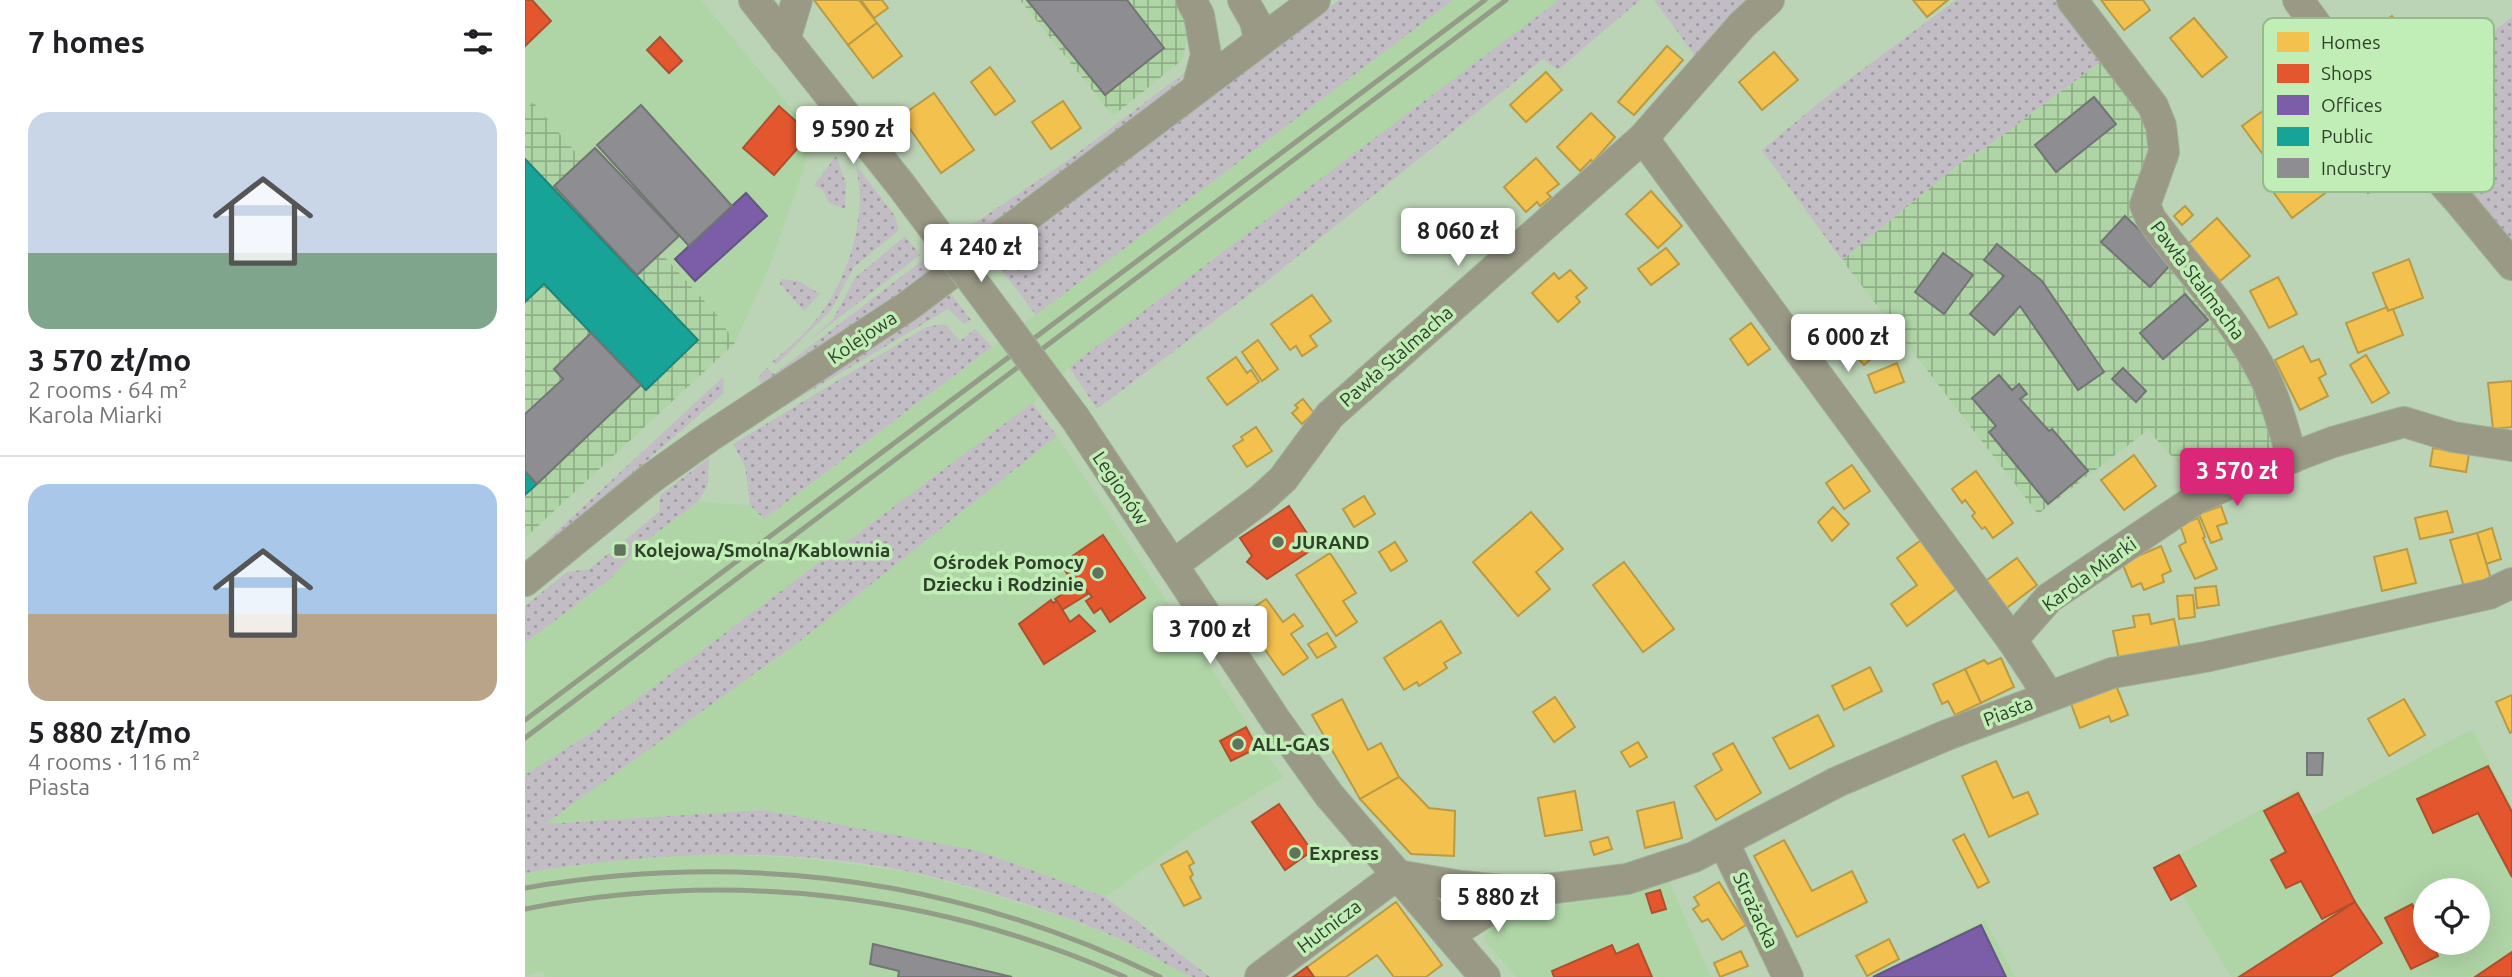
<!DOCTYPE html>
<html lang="en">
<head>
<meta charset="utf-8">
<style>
	body { margin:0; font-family:Ubuntu,sans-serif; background:#f2f2f2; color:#202124; height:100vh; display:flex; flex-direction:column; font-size:26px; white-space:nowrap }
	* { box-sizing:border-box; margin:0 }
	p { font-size:23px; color:#757577 }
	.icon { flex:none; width:38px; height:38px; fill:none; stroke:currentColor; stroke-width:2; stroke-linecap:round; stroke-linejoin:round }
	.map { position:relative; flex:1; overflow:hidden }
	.panel { display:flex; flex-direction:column; background:#fff; width:525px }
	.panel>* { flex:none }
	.controls { position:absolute; left:1888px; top:878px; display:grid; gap:14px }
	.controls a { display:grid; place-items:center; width:77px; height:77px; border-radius:50%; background:#fff; box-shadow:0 7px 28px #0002; font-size:35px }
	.price { position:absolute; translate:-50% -60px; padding:0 16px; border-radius:7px; background:#fff; color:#222; font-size:23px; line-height:46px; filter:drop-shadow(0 2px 4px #0008) }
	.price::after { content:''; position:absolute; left:50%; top:42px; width:21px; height:16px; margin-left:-10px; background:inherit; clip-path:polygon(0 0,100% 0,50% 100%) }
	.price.active { background:#db2777; color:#fff }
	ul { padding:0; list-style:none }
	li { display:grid; align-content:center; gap:14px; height:371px; padding:0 28px }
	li+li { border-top:2px solid #e0e0e0 }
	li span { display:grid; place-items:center; height:217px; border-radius:21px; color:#555 }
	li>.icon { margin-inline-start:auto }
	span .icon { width:126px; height:126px; fill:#fffc; stroke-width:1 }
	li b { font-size:30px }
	h2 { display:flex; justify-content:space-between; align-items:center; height:84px; padding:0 28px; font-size:30px }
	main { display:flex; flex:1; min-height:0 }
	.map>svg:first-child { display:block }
	.built { fill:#afd5a6; fill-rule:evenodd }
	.industrial { fill:url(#industrial-grid) }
	.green { fill:url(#green-dots) }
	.homes { fill:#f2c14e; stroke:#b89b44; stroke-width:2 }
	.shops { fill:#e4572e; stroke:#ae502d; stroke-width:2 }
	.offices { fill:#7b5ea7; stroke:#645582; stroke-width:2 }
	.public { fill:#17a398; stroke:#1e8677; stroke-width:2 }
	.industry { fill:#8d8d92; stroke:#717673; stroke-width:2 }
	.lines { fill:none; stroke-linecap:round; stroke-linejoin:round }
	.minor-casing { stroke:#9fb19a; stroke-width:32 }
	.minor { stroke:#9a9986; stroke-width:30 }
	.rail { stroke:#939c87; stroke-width:5 }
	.minor-bridge-casing { stroke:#9fb19a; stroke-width:32; stroke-linecap:butt }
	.minor-bridge { stroke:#9a9986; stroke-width:30 }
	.poi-dot { fill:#60745c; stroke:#c1eeb6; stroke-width:2.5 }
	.labels { text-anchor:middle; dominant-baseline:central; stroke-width:7; stroke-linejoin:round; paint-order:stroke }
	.street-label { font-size:19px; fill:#2f412b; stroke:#c1eeb6 }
	.poi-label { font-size:19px; font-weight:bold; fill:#2f412b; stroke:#c1eeb6; text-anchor:start }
	.key { fill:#c1eeb6; stroke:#95ba8c; stroke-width:2 }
	.key-label { font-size:19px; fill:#2f412b }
</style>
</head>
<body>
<main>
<section class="panel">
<h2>7 homes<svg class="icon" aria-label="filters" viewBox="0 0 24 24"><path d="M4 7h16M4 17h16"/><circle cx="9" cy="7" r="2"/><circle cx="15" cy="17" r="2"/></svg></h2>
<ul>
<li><span style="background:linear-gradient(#c9d6e8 65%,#7fa58c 0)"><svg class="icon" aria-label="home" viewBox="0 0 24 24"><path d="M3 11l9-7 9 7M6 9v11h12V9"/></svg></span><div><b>3 570 zł/mo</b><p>2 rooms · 64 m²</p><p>Karola Miarki</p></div></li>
<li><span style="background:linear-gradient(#a9c7e8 60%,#b9a48a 0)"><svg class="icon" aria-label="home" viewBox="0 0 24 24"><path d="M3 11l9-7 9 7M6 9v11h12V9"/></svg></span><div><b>5 880 zł/mo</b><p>4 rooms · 116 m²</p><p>Piasta</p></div></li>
</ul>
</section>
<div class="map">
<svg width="1987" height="977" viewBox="0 0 1987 977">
	<defs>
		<pattern id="industrial-grid" width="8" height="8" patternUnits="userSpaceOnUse" patternTransform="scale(1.75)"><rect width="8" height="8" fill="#afd5a6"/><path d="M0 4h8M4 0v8" fill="none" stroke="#8fae87"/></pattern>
		<pattern id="green-dots" width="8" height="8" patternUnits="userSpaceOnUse" patternTransform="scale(1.75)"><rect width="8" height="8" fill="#c2bcc4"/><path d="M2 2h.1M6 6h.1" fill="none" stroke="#9e9a9f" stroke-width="1.8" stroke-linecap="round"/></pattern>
	</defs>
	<rect width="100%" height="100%" fill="#bcd4b6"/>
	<g class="built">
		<polygon points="0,0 176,0 290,137 245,265 210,343 193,316 128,244 8,102 0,110"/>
		<polygon points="928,0 1034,0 544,367 507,403 69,731 0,775 0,643 85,579 115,545 173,502 225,505 239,519"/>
		<polygon points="532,436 758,777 672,830 580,897 454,851 18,824 275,641"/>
		<path d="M1947,729L1987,806V977H1706L1657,894L1671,886L1654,855L1772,789L1787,816ZM1900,891H1953V943H1900Z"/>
		<polygon points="186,854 277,858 380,871 456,891 550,921 611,947 668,977 20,977 18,971 0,976 0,873 57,863 122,856"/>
		<polygon points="1144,881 1186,977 991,977 960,941 959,928 986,913 1097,895"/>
		<polygon points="1460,920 1490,977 1343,977"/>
	</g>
	<g class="industrial">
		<polygon points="495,0 656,0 665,28 657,60 588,116"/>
		<polygon points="1578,60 1631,136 1609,206 1718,354 1754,443 1744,453 1681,482 1660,471 1623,430 1513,514 1317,260 1445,155 1459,149"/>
		<polygon points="8,102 128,244 193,316 210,343 0,538 0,110"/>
	</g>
	<g class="green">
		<polygon points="814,0 928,0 511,315 468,259"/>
		<polygon points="1034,0 1115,0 1033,70 1018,59 742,281 572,409 544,367"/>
		<polygon points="1129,0 1238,0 1174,61"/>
		<polygon points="1431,0 1536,0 1578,60 1459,149 1445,155 1317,260 1237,150 1306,93"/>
		<polygon points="1987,17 1987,250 1866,112"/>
		<polygon points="663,70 646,90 451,241 441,229 542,161"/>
		<polygon points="311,156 321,184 320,209 304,203 298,190 289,185"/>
		<path d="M331,165L370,216L374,230L329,267L306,310L251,365L247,362C259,351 272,341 283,329C315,295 334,244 335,197C335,186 332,175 331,165Z"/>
		<polygon points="380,236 395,255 284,341 308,319 330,278"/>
		<polygon points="399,259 409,272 237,385 233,378 242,368 249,374"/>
		<polygon points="256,279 274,281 295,294 279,311 255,284"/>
		<polygon points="424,291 446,320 439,324 423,309 207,438"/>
		<polygon points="420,324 435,341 450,329 467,347 239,519 225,505 220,466 208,444 401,327"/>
		<polygon points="198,377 199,393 24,547 20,542"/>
		<path d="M507,403L532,436L275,641L20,824L239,810L454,851L580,897L685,977C680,977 674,977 669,977C655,974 627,955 613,948C583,933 550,920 519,910C474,895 427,880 381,871C255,846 126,852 0,873V775L69,731Z"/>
		<polygon points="184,458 183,485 173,502 115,545 85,579 0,643 0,606 42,572 64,569 84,553 90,559 105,547 100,540 134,512 135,495"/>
	</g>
	<g class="homes">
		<polygon points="289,0 334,0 352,23 323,45"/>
		<polygon points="336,0 357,0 363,8 349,18"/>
		<polygon points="1388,0 1423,0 1402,17"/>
		<polygon points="1576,0 1618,0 1625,10 1599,30"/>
		<polygon points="1867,16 1890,45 1865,64 1842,36"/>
		<polygon points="1669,18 1702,57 1677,77 1645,38"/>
		<polygon points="352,23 377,56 348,78 323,45"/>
		<polygon points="1142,46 1158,60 1109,115 1093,102"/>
		<polygon points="1249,52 1273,80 1237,110 1214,82"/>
		<polygon points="465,67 490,101 470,115 446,82"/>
		<polygon points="1021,72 1037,90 1001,122 985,105"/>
		<polygon points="1789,74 1812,105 1740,157 1717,126"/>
		<polygon points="409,93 449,150 416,173 376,116"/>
		<polygon points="538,101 556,128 526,149 507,122"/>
		<polygon points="1066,113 1090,137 1068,162 1066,160 1055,171 1032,147"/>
		<polygon points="1826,124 1865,178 1843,193 1828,172 1767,218 1744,186"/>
		<polygon points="1011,158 1034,184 1022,193 1026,197 1015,206 1012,202 1001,212 979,187"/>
		<polygon points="1126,191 1157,226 1133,248 1101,214"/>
		<polygon points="1660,206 1668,215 1657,225 1649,216"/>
		<polygon points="1692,218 1725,256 1695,281 1663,244"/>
		<polygon points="1141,248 1154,264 1126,285 1113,269"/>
		<polygon points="1884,259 1898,298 1863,311 1848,273"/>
		<polygon points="1045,270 1062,288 1051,297 1055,302 1033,322 1007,293 1029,273 1034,279"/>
		<polygon points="1753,277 1772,314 1744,328 1725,291"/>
		<polygon points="787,295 806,321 785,336 792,346 777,356 771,346 765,350 746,324"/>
		<polygon points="1862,307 1863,311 1868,309 1878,335 1833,353 1821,323"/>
		<polygon points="1226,323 1245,349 1223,365 1205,339"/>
		<polygon points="1339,323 1360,347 1339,365 1317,340"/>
		<polygon points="733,340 753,369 737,381 717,352"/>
		<polygon points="1778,346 1786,362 1794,359 1801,374 1794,378 1803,396 1775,410 1750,360"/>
		<polygon points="1841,355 1864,393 1847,403 1825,365"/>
		<polygon points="711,357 722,373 726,370 734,382 702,405 682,378"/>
		<polygon points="1372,363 1379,382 1350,393 1343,375"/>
		<polygon points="1987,381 1987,427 1968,429 1963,383"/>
		<polygon points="778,399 789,413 777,424 767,413 773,408 770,405"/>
		<polygon points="731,427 747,451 722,467 708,446 718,440 716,437"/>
		<polygon points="1908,448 1944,454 1941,472 1905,466"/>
		<polygon points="1609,455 1631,486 1599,510 1576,480"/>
		<polygon points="1327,465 1345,491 1319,509 1301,483"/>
		<polygon points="1451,471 1488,523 1468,538 1460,527 1457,529 1447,516 1450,513 1440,500 1437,503 1427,489"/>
		<polygon points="839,496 850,514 829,527 818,509"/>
		<polygon points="1696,506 1702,523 1692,526 1697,539 1686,543 1674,514"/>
		<polygon points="1308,507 1324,524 1307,541 1293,522"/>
		<polygon points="1922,511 1928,532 1895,539 1890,518"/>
		<polygon points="1006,512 1038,549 1011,572 1025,589 993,616 948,562"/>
		<polygon points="1673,518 1680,537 1678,538 1692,569 1670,579 1654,546 1661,542 1655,525"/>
		<polygon points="1967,528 1976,559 1961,564 1952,533"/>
		<polygon points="1952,533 1966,579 1939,587 1925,540"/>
		<polygon points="1399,538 1435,586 1382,626 1366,604 1392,585 1372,558"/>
		<polygon points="870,542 882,561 866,571 854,552"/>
		<polygon points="1636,546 1646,571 1637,575 1639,582 1619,590 1616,583 1607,587 1597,563"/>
		<polygon points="1882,549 1891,583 1857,591 1849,557"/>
		<polygon points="805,553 831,593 818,601 832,622 811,636 771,575"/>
		<polygon points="1492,558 1512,585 1479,610 1458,583"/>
		<polygon points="1099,562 1149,629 1118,652 1068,585"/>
		<polygon points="1691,586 1694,605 1672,608 1670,588"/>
		<polygon points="1668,595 1670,617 1654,619 1652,596"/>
		<polygon points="741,599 758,622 769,614 778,626 766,634 783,658 758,675 716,616"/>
		<polygon points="1624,614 1626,624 1649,619 1655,649 1594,660 1588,631 1610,627 1608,616"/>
		<polygon points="916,621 936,653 919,663 922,668 894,686 892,682 879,690 859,658"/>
		<polygon points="802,633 811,647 792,658 783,644"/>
		<polygon points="1476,658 1489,687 1456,703 1440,669 1459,660 1463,664"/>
		<polygon points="1345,667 1357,691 1319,710 1307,686"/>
		<polygon points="1440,669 1456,703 1430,715 1423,701 1417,704 1408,684"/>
		<polygon points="1590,683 1603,715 1586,722 1584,716 1555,728 1545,701"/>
		<polygon points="1987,695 1987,732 1985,733 1971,702"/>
		<polygon points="1030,697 1050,727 1029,742 1008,712"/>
		<polygon points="817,699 843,750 856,743 874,777 835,799 787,715"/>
		<polygon points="1879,699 1900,735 1864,756 1843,719"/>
		<polygon points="1293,715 1309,746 1265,769 1248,738"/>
		<polygon points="1113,742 1122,757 1105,767 1096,752"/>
		<polygon points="1208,743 1236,793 1191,820 1170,786 1197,770 1188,754"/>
		<polygon points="1471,761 1488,798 1503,792 1513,814 1464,837 1437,776"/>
		<polygon points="874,777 904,808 930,811 929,856 886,854 835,799"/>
		<polygon points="1050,791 1057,830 1020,836 1013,798"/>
		<polygon points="1149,802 1157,838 1120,848 1112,811"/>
		<polygon points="1439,834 1464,882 1453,888 1428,840"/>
		<polygon points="1083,837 1087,849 1069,855 1065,842"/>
		<polygon points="1259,840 1287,891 1327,871 1342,902 1272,937 1229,856"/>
		<polygon points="662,851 669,863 664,866 668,875 665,877 676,898 659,906 636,865"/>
		<polygon points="1194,882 1221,925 1197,940 1183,919 1177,922 1168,909 1174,905 1169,897"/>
		<polygon points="871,902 917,965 901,977 869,977 852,955 821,977 789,977 782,967"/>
		<polygon points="1364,939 1374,959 1342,976 1331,956"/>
		<polygon points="1216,951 1223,966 1195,977 1189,963"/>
	</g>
	<g class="shops">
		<polygon points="0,0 7,0 26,21 0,46"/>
		<polygon points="135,37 157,61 144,73 122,50"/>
		<polygon points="254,106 285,134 249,175 218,148"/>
		<polygon points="764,506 791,547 742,579 722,562 727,556 715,538"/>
		<polygon points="578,535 620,598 585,622 576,608 569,613 561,601 567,597 555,582 550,586 536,564"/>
		<polygon points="555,582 563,594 537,610 530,599"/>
		<polygon points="526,600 528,603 532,601 545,622 554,615 570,631 519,664 494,624"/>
		<polygon points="721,727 732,748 706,761 695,741"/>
		<polygon points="1963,766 1987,812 1987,877 1953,813 1908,833 1892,799"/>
		<polygon points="1773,793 1830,902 1797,919 1776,881 1761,888 1746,860 1761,852 1739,811"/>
		<polygon points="754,804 787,851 760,870 727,822"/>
		<polygon points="1654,855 1671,886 1646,900 1629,868"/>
		<polygon points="1135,890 1141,909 1127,913 1121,894"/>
		<polygon points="1830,902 1857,943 1805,977 1714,977"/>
		<polygon points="1887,904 1900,931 1900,943 1907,943 1913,956 1886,969 1860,918"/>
		<polygon points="1113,944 1127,977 1029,977 1027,971 1087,945 1091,954"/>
		<polygon points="1987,952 1987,977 1950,977"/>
		<polygon points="782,967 789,977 768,977"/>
	</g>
	<g class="offices">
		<polygon points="221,193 242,216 170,281 150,259"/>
		<polygon points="1456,925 1481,977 1348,977"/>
	</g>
	<g class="public">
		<polygon points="0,159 173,340 121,390 19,284 0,302"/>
		<polygon points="0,471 12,484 0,495"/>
	</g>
	<g class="industry">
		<polygon points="502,0 602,0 639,48 580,95"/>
		<polygon points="1569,97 1591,124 1531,172 1510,145"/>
		<polygon points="116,105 207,206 164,246 72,145"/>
		<polygon points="70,148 154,236 112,275 29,186"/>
		<polygon points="1600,216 1648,262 1625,287 1576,242"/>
		<polygon points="1472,244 1517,281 1579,372 1553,390 1495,306 1469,335 1445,314 1479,276 1459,260"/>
		<polygon points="1418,253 1448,275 1419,314 1390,292"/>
		<polygon points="1660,294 1683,320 1638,359 1615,333"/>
		<polygon points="66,333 116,385 12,484 0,471 0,414 38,379 29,369"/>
		<polygon points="1598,368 1621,391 1611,402 1587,379"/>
		<polygon points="1474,375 1487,390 1494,384 1502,394 1495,399 1524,431 1527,429 1563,471 1523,504 1464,432 1471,426 1447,398"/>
		<polygon points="1782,753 1798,753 1797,775 1782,775"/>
		<polygon points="348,944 466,972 487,977 373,977 374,971 345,964"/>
	</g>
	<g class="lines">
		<g class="minor-casing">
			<g id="minor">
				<polyline points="229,0 376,185"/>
				<polyline points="666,0 674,15 681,55 672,88"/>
				<polyline points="718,0 730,21 734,40"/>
				<path d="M1547,0L1628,106L1636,126L1639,152L1620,205L1626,219C1662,267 1705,313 1734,366C1750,395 1758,427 1767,458"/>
				<polyline points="1773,0 1861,119 1934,201 1987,265"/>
				<polyline points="260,40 272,0"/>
				<polyline points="1118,138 1487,640"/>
				<polyline points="550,418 752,722 804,795 960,977"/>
				<polyline points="648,565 735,500 758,479 805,415 1118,138 1217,25 1244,0"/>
				<polyline points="0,581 125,479 184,437 383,306 790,0"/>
				<polyline points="1524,696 1487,640 1524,598 1671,499 1737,469 1808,442 1879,422 1928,437 1987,446"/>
				<polyline points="1199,843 1263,977"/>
				<polyline points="872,875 936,886 998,892 1102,879 1169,857 1312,782 1422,735 1587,673 1680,657 1964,594 1987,583"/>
				<polyline points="924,935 962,911 998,892"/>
				<polyline points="735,977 872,875"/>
			</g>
		</g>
		<use href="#minor" class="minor"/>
		<g class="rail">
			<polyline points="0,720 960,0"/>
			<polyline points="0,738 981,0"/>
			<path d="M0,888C222,850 432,878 635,977"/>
			<path d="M0,909C204,869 410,893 600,977"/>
		</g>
		<g class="minor-bridge-casing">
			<polyline id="minor-bridge" points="376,185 550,418"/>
		</g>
		<use href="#minor-bridge" class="minor-bridge"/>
	</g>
	<g class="poi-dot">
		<circle cx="753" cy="542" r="7"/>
		<rect x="88" y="543" width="14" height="14" rx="3.5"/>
		<circle cx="573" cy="573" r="7"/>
		<circle cx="713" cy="744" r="7"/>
		<circle cx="770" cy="853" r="7"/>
	</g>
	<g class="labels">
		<g class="street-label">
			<text transform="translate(1673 280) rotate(53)">Pawła Stalmacha</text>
			<text transform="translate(337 337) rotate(-34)">Kolejowa</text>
			<text transform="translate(871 356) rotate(-41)">Pawła Stalmacha</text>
			<text transform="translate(596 488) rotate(56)">Legionów</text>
			<text transform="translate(1564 574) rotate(-36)">Karola Miarki</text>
			<text transform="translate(1483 711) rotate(-21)">Piasta</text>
			<text transform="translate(1231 910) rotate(65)">Strażacka</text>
			<text transform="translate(804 926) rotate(-37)">Hutnicza</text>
		</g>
		<g class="poi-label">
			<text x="767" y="542">JURAND</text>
			<text x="109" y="550">Kolejowa/Smolna/Kablownia</text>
			<text x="559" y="562" text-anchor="end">Ośrodek Pomocy<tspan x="559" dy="22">Dziecku i Rodzinie</tspan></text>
			<text x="727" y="744">ALL-GAS</text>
			<text x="784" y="853">Express</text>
		</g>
	</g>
	<rect x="1738" y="18" width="231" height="174" rx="10" class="key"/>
	<rect x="1752" y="32" width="32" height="20" fill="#f2c14e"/>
	<rect x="1752" y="64" width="32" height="19" fill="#e4572e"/>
	<rect x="1752" y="95" width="32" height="20" fill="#7b5ea7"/>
	<rect x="1752" y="127" width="32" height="19" fill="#17a398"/>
	<rect x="1752" y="158" width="32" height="20" fill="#8d8d92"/>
	<g class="key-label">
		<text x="1796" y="49">Homes</text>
		<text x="1796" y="80">Shops</text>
		<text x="1796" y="112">Offices</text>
		<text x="1796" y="143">Public</text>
		<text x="1796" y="175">Industry</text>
	</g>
</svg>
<div class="controls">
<a><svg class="icon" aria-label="locate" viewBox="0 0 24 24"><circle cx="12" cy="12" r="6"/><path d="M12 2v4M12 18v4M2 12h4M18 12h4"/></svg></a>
</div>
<b class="price" style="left:328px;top:166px">9 590 zł</b>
<b class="price" style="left:933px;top:268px">8 060 zł</b>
<b class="price" style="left:456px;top:284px">4 240 zł</b>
<b class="price" style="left:1323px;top:374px">6 000 zł</b>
<b class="price active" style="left:1712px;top:508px">3 570 zł</b>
<b class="price" style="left:685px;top:666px">3 700 zł</b>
<b class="price" style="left:973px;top:934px">5 880 zł</b>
</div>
</main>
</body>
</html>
